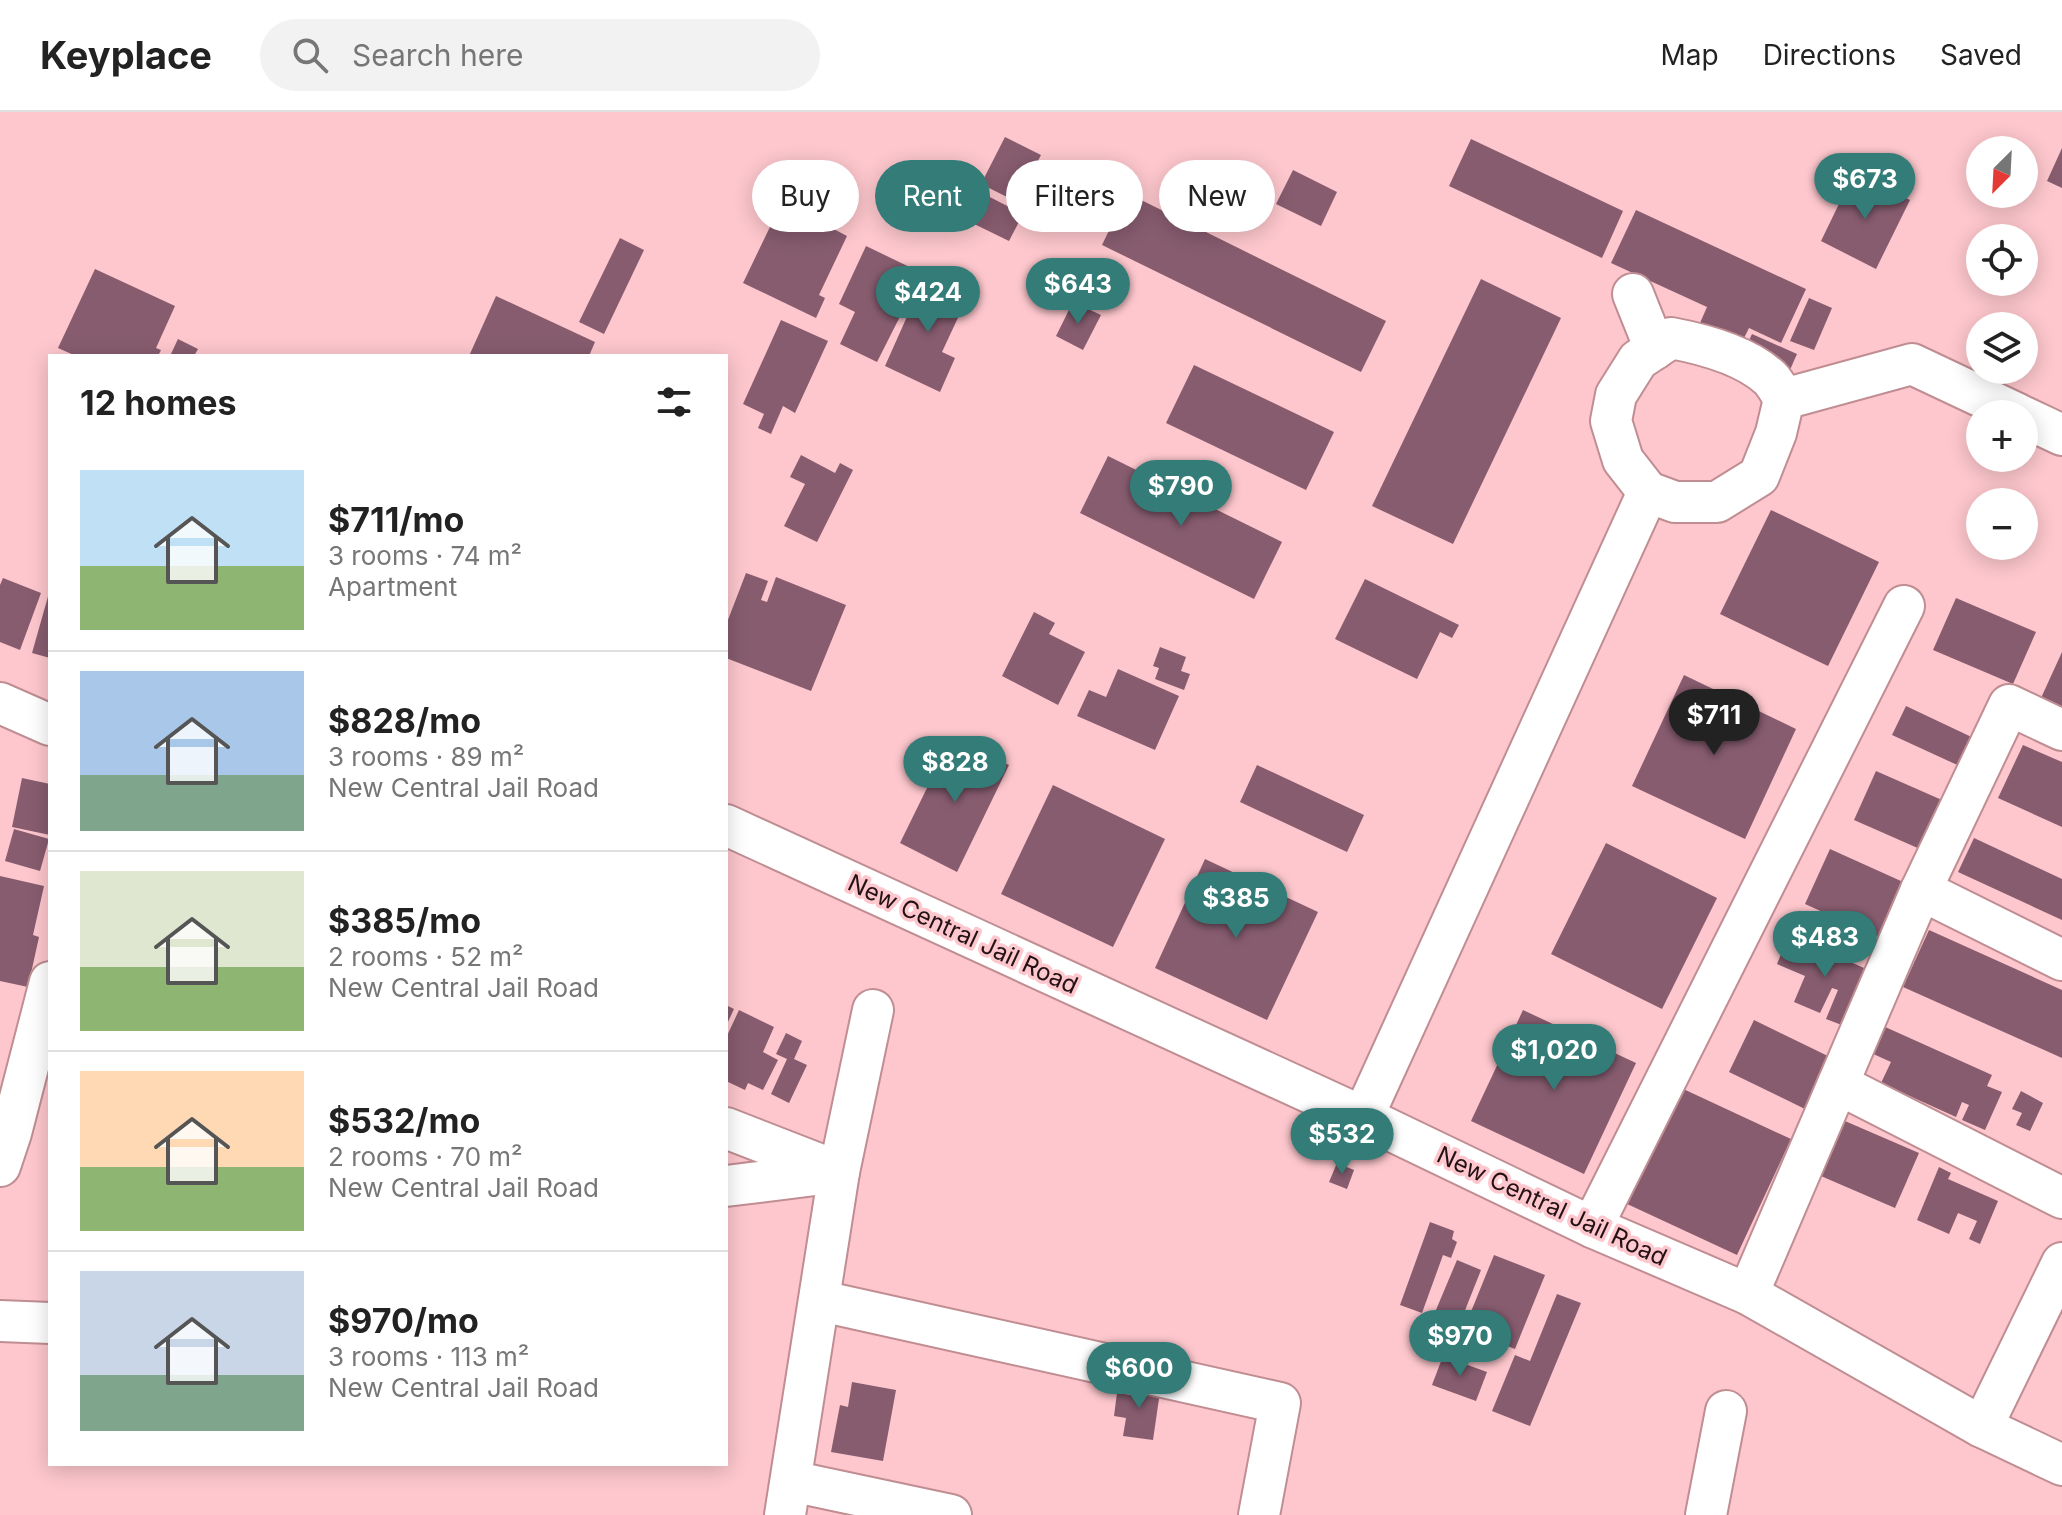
<!DOCTYPE html>
<html lang="en">
<head>
<meta charset="utf-8">
<style>
	body { margin:0; font-family:Inter,sans-serif; background:#f2f2f2; color:#222; height:100vh; display:flex; flex-direction:column; font-size:30px; white-space:nowrap }
	* { box-sizing:border-box; margin:0 }
	p { font-size:26px; color:#767676 }
	.icon { flex:none; width:44px; height:44px; fill:none; stroke:currentColor; stroke-width:2; stroke-linecap:round; stroke-linejoin:round }
	.map { position:relative; flex:1; overflow:hidden }
	.drawer { position:absolute; left:48px; top:242px; width:680px; height:1112px; display:flex; flex-direction:column; background:#fff; border-radius:0px; box-shadow:0 4px 20px #0003 }
	.drawer>* { flex:none }
	.guide { position:absolute; left:752px; top:48px; width:760px; height:72px; display:flex; gap:16px }
	.needle { width:52px; rotate:204deg }
	.fabs { position:absolute; left:1966px; top:24px; display:grid; gap:16px }
	.fabs a { display:grid; place-items:center; width:72px; height:72px; border-radius:50%; background:#fff; box-shadow:0 4px 20px #0003; font-size:40px }
	.price { position:absolute; translate:-50% -68px; padding:0 18px; border-radius:28px; background:#337c78; color:#fff; font-size:26px; line-height:52px; filter:drop-shadow(0 2px 4px #0008) }
	.price::after { content:''; position:absolute; left:50%; top:48px; width:24px; height:18px; margin-left:-12px; background:inherit; clip-path:polygon(0 0,100% 0,50% 100%) }
	.price.active { background:#222; color:#fff }
	ul { padding:0; list-style:none }
	li { display:flex; align-items:center; gap:24px; height:200px; padding:0 32px }
	li+li { border-top:2px solid #e0e0e0 }
	li span { display:grid; place-items:center; flex:none; width:224px; height:160px; border-radius:0px; color:#555 }
	li>.icon { margin-inline-start:auto }
	span .icon { width:96px; height:96px; fill:#fffc; stroke-width:1 }
	li b { font-size:34px }
	h2 { display:flex; justify-content:space-between; align-items:center; height:96px; padding:0 32px; font-size:34px }
	.chip { padding:0 28px; border-radius:36px; background:#fff; box-shadow:0 4px 20px #0003; font-size:28px; line-height:72px }
	.chip.active { background:#337c78; color:#fff }
	header { display:flex; align-items:center; gap:48px; box-sizing:border-box; height:112px; padding:0 40px; background:#fff; border-bottom:2px solid #e0e0e0 }
	header strong { font-size:38px }
	nav { display:flex; gap:44px; margin-inline-start:auto; font-size:28px }
	.search { width:560px; height:72px; background:#f2f2f2; display:flex; align-items:center; gap:20px; box-sizing:border-box; padding:0 28px; border-radius:44px; color:#767676; font-size:30px }
	.map>svg:first-child { display:block }
	.building { fill:#875c6f }
	.lines { fill:none; stroke-linecap:round; stroke-linejoin:round }
	.minor-casing { stroke:#bf8d92; stroke-width:44 }
	.minor { stroke:#fff; stroke-width:40 }
	.labels { text-anchor:middle; dominant-baseline:central; stroke-width:7; stroke-linejoin:round; paint-order:stroke }
	.street-label { font-size:24px; fill:#231114; stroke:#fdc7cd }
</style>
</head>
<body>
<header>
<strong>Keyplace</strong>
<div class="search"><svg class="icon" aria-label="search" viewBox="0 0 24 24"><circle cx="10" cy="10" r="6"/><path d="M15 15l6 6"/></svg>Search here</div>
<nav><a>Map</a><a>Directions</a><a>Saved</a></nav>
</header>
<div class="map">
<svg width="2062" height="1403" viewBox="0 0 2062 1403">
	<rect width="100%" height="100%" fill="#fdc7cd"/>
	<g class="building">
		<polygon points="1005,25 1041,43 1017,90 981,72"/>
		<polygon points="1471,27 1623,99 1602,146 1449,74"/>
		<polygon points="2062,36 2062,76 2047,69"/>
		<polygon points="1293,58 1337,80 1321,114 1276,92"/>
		<polygon points="1854,61 1910,88 1876,157 1821,129"/>
		<polygon points="982,81 1023,102 1009,129 968,109"/>
		<polygon points="1127,81 1386,209 1361,260 1102,133"/>
		<polygon points="799,82 835,99 828,114 847,124 819,183 825,186 816,206 743,171 780,94 791,99"/>
		<polygon points="1636,98 1806,177 1781,231 1749,216 1742,230 1700,211 1707,195 1611,151"/>
		<polygon points="620,126 644,138 604,222 579,210"/>
		<polygon points="866,134 922,161 877,250 840,232 855,200 839,192"/>
		<polygon points="95,157 175,194 156,236 161,238 158,244 76,244 58,236"/>
		<polygon points="926,162 969,182 942,240 955,246 940,280 885,254"/>
		<polygon points="1481,167 1561,206 1453,432 1372,394"/>
		<polygon points="496,184 595,230 589,244 469,244"/>
		<polygon points="1809,186 1832,196 1814,238 1790,229"/>
		<polygon points="1073,190 1101,203 1083,238 1056,224"/>
		<polygon points="781,208 828,229 795,301 783,294 771,322 758,316 764,302 743,292"/>
		<polygon points="1752,222 1797,242 1789,260 1744,239"/>
		<polygon points="178,227 198,237 194,244 170,244"/>
		<polygon points="1194,253 1334,320 1306,378 1166,311"/>
		<polygon points="801,343 835,361 840,351 853,358 817,430 784,414 805,372 790,365"/>
		<polygon points="1108,344 1282,430 1254,487 1080,401"/>
		<polygon points="1771,398 1879,450 1828,554 1720,502"/>
		<polygon points="746,461 768,469 761,488 767,490 776,465 846,493 811,579 726,546 726,513"/>
		<polygon points="3,466 41,481 20,538 0,530 0,473"/>
		<polygon points="1365,467 1459,513 1452,526 1440,520 1417,567 1335,527"/>
		<polygon points="49,481 50,481 50,546 32,541"/>
		<polygon points="1956,486 2036,520 2013,572 1933,538"/>
		<polygon points="1034,500 1055,511 1049,522 1085,540 1058,593 1002,564"/>
		<polygon points="1160,535 1186,545 1181,559 1190,562 1184,578 1155,567 1159,556 1153,554"/>
		<polygon points="2062,540 2062,596 2041,586"/>
		<polygon points="1118,557 1179,584 1155,638 1077,604 1089,578 1106,585"/>
		<polygon points="1684,563 1796,617 1745,727 1632,674"/>
		<polygon points="1906,594 1980,629 1966,657 1892,623"/>
		<polygon points="952,625 1009,653 957,760 900,731"/>
		<polygon points="2023,633 2062,650 2062,715 1998,686"/>
		<polygon points="1257,653 1364,703 1347,740 1240,690"/>
		<polygon points="1876,659 1951,692 1929,741 1854,708"/>
		<polygon points="22,666 50,672 50,723 12,715"/>
		<polygon points="1053,673 1165,727 1113,835 1001,782"/>
		<polygon points="14,717 49,727 40,759 5,749"/>
		<polygon points="1974,726 2062,767 2062,808 1958,760"/>
		<polygon points="1606,731 1717,786 1662,897 1551,842"/>
		<polygon points="1830,737 1912,774 1887,829 1805,792"/>
		<polygon points="1205,747 1318,800 1267,908 1155,856"/>
		<polygon points="0,764 44,774 33,823 39,825 28,875 0,869"/>
		<polygon points="1929,818 2062,878 2062,946 1903,875"/>
		<polygon points="1789,823 1871,859 1847,915 1826,907 1838,878 1832,876 1820,901 1794,890 1805,864 1777,852"/>
		<polygon points="726,893 734,897 726,914"/>
		<polygon points="739,898 774,915 763,940 778,948 763,978 748,971 745,978 726,969 726,926"/>
		<polygon points="1523,898 1636,951 1584,1062 1471,1009"/>
		<polygon points="1754,908 1832,946 1807,998 1729,960"/>
		<polygon points="1883,914 1992,963 1987,974 2002,980 1985,1018 1962,1008 1969,993 1962,990 1956,1005 1881,971 1891,950 1871,941"/>
		<polygon points="786,921 802,929 794,947 807,953 789,991 771,982 787,947 776,942"/>
		<polygon points="1679,975 1791,1027 1737,1143 1625,1091"/>
		<polygon points="2021,979 2043,991 2030,1019 2016,1013 2022,1001 2012,997"/>
		<polygon points="1838,1006 1919,1041 1895,1096 1814,1061"/>
		<polygon points="1337,1051 1354,1058 1347,1077 1329,1070"/>
		<polygon points="1939,1055 1951,1061 1948,1067 1998,1089 1980,1132 1969,1127 1977,1109 1958,1101 1949,1122 1917,1108"/>
		<polygon points="1430,1110 1454,1119 1452,1127 1457,1130 1451,1146 1443,1143 1422,1201 1400,1193"/>
		<polygon points="1494,1143 1545,1163 1515,1237 1464,1217"/>
		<polygon points="1457,1148 1481,1158 1458,1216 1433,1205"/>
		<polygon points="1557,1182 1581,1191 1530,1314 1492,1299 1515,1243 1530,1249"/>
		<polygon points="1443,1244 1487,1260 1476,1289 1432,1273"/>
		<polygon points="1133,1269 1161,1273 1153,1328 1123,1324 1126,1306 1114,1304 1117,1281 1131,1283"/>
		<polygon points="852,1270 896,1278 883,1349 831,1340 840,1293 848,1295"/>
	</g>
	<g class="lines">
		<g class="minor-casing">
			<g id="minor">
				<polyline points="1633,182 1655,237"/>
				<path d="M1784,287C1780,280 1775,271 1770,266C1745,243 1703,232 1671,226L1638,248L1616,283L1611,309L1623,348L1648,380L1675,390H1717L1759,364L1776,321L1784,287L1912,252L2018,302"/>
				<polyline points="2024,305 2062,323"/>
				<polyline points="0,591 50,613"/>
				<polyline points="726,713 1363,1005 1592,1115 1748,1182 1982,1315 2062,1353"/>
				<polyline points="1921,778 2062,848"/>
				<polyline points="1838,972 2062,1086"/>
				<polyline points="1363,1005 1648,380"/>
				<polyline points="726,1016 839,1060 726,1074"/>
				<polyline points="0,1054 11,1021 50,870"/>
				<polyline points="1592,1115 1904,494"/>
				<polyline points="1748,1182 1921,778 2009,593 2062,618"/>
				<polyline points="821,1189 1280,1291 1259,1403"/>
				<polyline points="0,1209 50,1211"/>
				<polyline points="1982,1315 2062,1151"/>
				<polyline points="791,1369 951,1403"/>
				<polyline points="785,1403 839,1060 873,898"/>
				<polyline points="1706,1403 1726,1299"/>
			</g>
		</g>
		<use href="#minor" class="minor"/>
	</g>
	<g class="labels">
		<g class="street-label">
			<text transform="translate(963 822) rotate(25)">New Central Jail Road</text>
			<text transform="translate(1552 1094) rotate(25)">New Central Jail Road</text>
		</g>
	</g>
</svg>
<div class="fabs">
<a><svg class="needle" viewBox="-14 -14 28 28"><path d="M0-13l5 13h-10z" fill="#e53935"/><path d="M0 13l5-13h-10z" fill="#767676"/></svg></a>
<a><svg class="icon" aria-label="locate" viewBox="0 0 24 24"><circle cx="12" cy="12" r="6"/><path d="M12 2v4M12 18v4M2 12h4M18 12h4"/></svg></a>
<a><svg class="icon" aria-label="layers" viewBox="0 0 24 24"><path d="M12 4l9 5-9 5-9-5zM3 14l9 5 9-5"/></svg></a>
<a>+</a>
<a>−</a>
</div>
<b class="price" style="left:1865px;top:109px">$673</b>
<b class="price" style="left:1078px;top:214px">$643</b>
<b class="price" style="left:928px;top:222px">$424</b>
<b class="price" style="left:1181px;top:416px">$790</b>
<b class="price active" style="left:1714px;top:645px">$711</b>
<b class="price" style="left:955px;top:692px">$828</b>
<b class="price" style="left:1236px;top:828px">$385</b>
<b class="price" style="left:1825px;top:867px">$483</b>
<b class="price" style="left:1554px;top:980px">$1,020</b>
<b class="price" style="left:1342px;top:1064px">$532</b>
<b class="price" style="left:1460px;top:1266px">$970</b>
<b class="price" style="left:1139px;top:1298px">$600</b>
<div class="guide">
<a class="chip">Buy</a>
<a class="chip active">Rent</a>
<a class="chip">Filters</a>
<a class="chip">New</a>
</div>
<section class="drawer">
<h2>12 homes<svg class="icon" aria-label="filters" viewBox="0 0 24 24"><path d="M4 7h16M4 17h16"/><circle cx="9" cy="7" r="2"/><circle cx="15" cy="17" r="2"/></svg></h2>
<ul>
<li><span style="background:linear-gradient(#bfe0f5 60%,#8fb573 0)"><svg class="icon" aria-label="home" viewBox="0 0 24 24"><path d="M3 11l9-7 9 7M6 9v11h12V9"/></svg></span><div><b>$711/mo</b><p>3 rooms · 74 m²</p><p>Apartment</p></div></li>
<li><span style="background:linear-gradient(#a9c7e8 65%,#7fa58c 0)"><svg class="icon" aria-label="home" viewBox="0 0 24 24"><path d="M3 11l9-7 9 7M6 9v11h12V9"/></svg></span><div><b>$828/mo</b><p>3 rooms · 89 m²</p><p>New Central Jail Road</p></div></li>
<li><span style="background:linear-gradient(#dfe7d0 60%,#8fb573 0)"><svg class="icon" aria-label="home" viewBox="0 0 24 24"><path d="M3 11l9-7 9 7M6 9v11h12V9"/></svg></span><div><b>$385/mo</b><p>2 rooms · 52 m²</p><p>New Central Jail Road</p></div></li>
<li><span style="background:linear-gradient(#ffd9b3 60%,#8fb573 0)"><svg class="icon" aria-label="home" viewBox="0 0 24 24"><path d="M3 11l9-7 9 7M6 9v11h12V9"/></svg></span><div><b>$532/mo</b><p>2 rooms · 70 m²</p><p>New Central Jail Road</p></div></li>
<li><span style="background:linear-gradient(#c9d6e8 65%,#7fa58c 0)"><svg class="icon" aria-label="home" viewBox="0 0 24 24"><path d="M3 11l9-7 9 7M6 9v11h12V9"/></svg></span><div><b>$970/mo</b><p>3 rooms · 113 m²</p><p>New Central Jail Road</p></div></li>
</ul>
</section>
</div>
</body>
</html>
